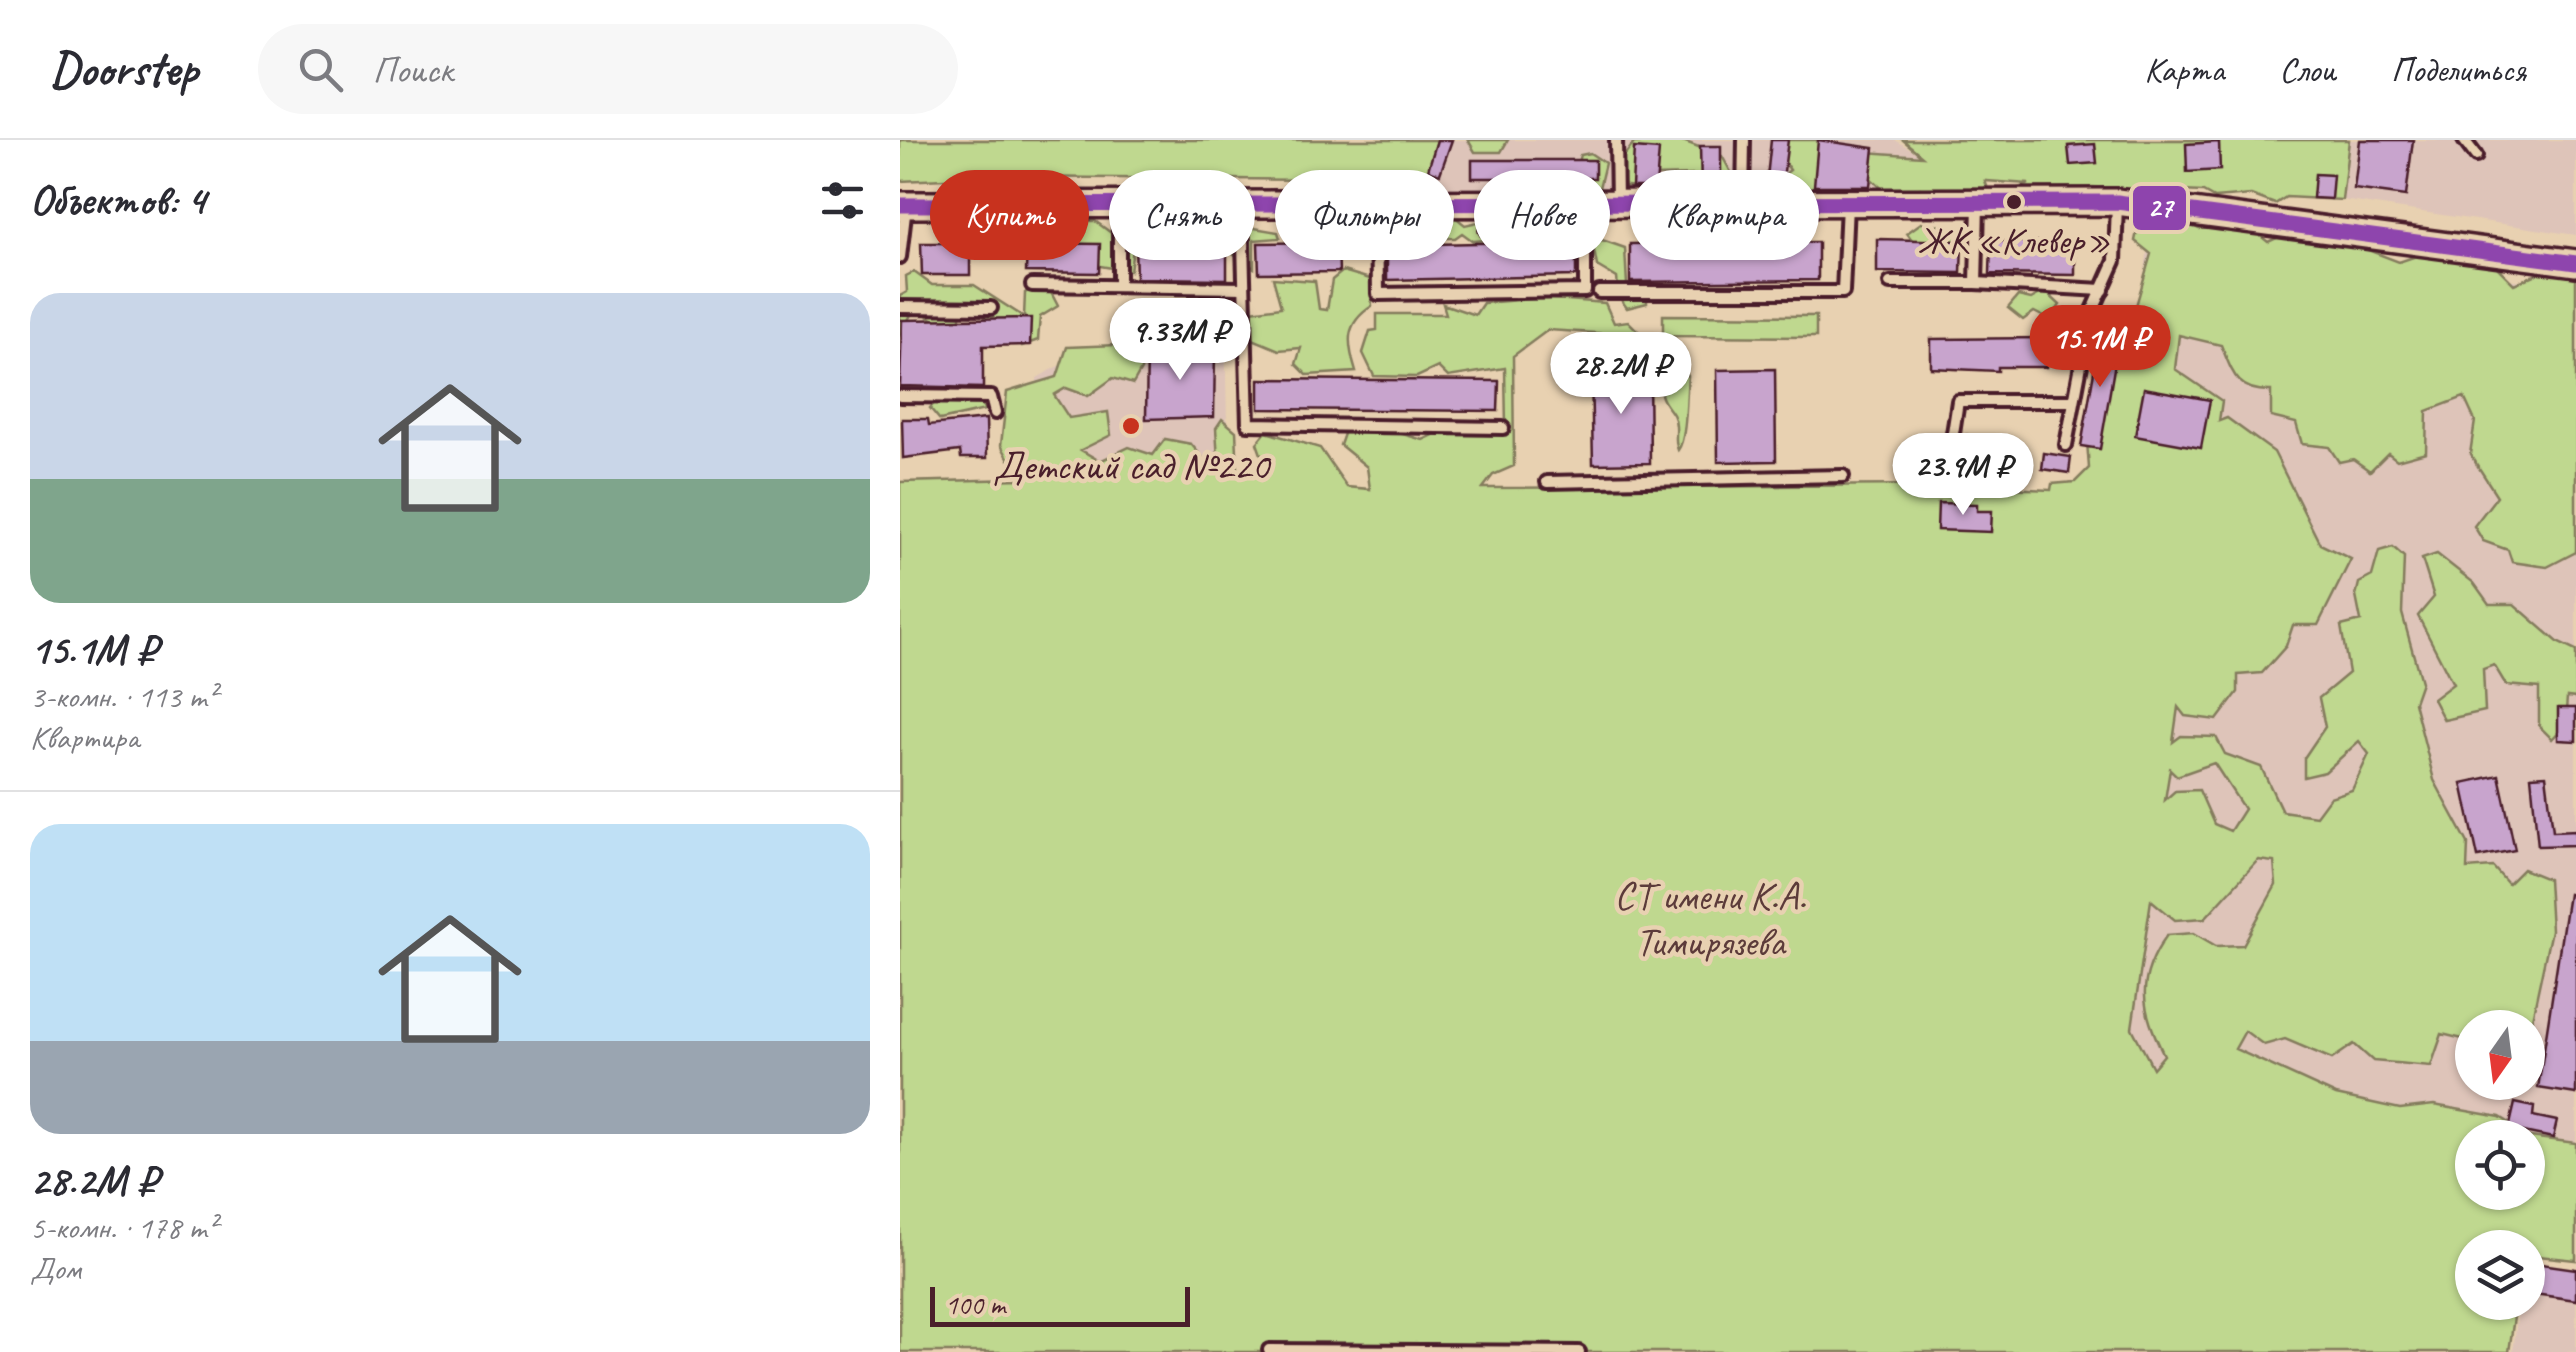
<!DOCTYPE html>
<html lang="ru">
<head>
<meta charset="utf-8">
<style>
	body { margin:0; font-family:Caveat,sans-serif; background:#f7f7f7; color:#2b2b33; height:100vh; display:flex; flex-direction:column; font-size:38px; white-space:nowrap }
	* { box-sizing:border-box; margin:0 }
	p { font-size:32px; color:#7c7c81 }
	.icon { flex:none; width:55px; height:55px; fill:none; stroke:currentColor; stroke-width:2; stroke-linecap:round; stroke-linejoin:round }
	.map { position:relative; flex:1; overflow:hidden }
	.sheet { display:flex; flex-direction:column; background:#fff; width:900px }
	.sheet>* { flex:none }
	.banner { position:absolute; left:30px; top:30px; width:950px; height:90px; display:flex; gap:20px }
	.needle { width:65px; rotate:194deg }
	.fabs { position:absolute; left:1555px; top:870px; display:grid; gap:20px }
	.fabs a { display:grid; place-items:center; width:90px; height:90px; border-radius:50%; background:#fff; box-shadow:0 2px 8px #0004; font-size:50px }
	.scale { position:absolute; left:30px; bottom:25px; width:260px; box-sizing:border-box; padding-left:10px; border:5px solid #4a1f2b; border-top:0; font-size:28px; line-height:35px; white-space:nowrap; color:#4a1f2b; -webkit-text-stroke:8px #e8d1b1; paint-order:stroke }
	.price { position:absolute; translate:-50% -85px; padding:0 22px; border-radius:35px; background:#fff; color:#222; font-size:32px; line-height:65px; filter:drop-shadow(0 2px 5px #0008) }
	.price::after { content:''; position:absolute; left:50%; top:60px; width:30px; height:22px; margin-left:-15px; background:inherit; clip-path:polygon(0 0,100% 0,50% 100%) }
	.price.on { background:#c8321e; color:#fff }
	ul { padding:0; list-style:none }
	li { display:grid; align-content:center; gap:20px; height:530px; padding:0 30px }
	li+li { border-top:2px solid #e1e1e2 }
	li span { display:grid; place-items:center; height:310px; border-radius:30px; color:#555 }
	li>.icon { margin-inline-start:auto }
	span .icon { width:180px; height:180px; fill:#fffc; stroke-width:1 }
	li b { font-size:42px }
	h2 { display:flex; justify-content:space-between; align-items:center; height:120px; padding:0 30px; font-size:42px }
	.tag { padding:0 35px; border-radius:45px; background:#fff; box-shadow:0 2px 8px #0004; font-size:35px; line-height:90px }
	.tag.on { background:#c8321e; color:#fff }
	header { display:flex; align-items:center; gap:60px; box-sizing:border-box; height:140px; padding:0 50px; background:#fff; border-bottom:2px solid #e1e1e2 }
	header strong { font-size:48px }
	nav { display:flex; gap:55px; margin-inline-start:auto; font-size:35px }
	.search { width:700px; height:90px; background:#f7f7f7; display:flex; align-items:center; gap:25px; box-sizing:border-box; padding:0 35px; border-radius:55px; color:#7c7c81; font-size:38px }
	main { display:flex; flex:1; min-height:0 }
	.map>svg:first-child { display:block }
	.built { fill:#dec4b9; fill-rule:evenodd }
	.green { fill:#bfd88f; stroke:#847c5d; stroke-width:2.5; fill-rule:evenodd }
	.building { fill:#c8a4cd; stroke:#4a1f2b; stroke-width:2.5 }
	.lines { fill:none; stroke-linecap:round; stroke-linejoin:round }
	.service-casing { stroke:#4a1f2b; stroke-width:18 }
	.tertiary-casing { stroke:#4a1f2b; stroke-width:32 }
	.service { stroke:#e8d1b1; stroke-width:10 }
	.tertiary { stroke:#e8d1b1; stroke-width:25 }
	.bus-1-casing { stroke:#e8d1b1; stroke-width:22 }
	.bus-1 { stroke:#8e44ad; stroke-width:15 }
	.bus-dot { fill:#4a1f2b; stroke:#e8d1b1; stroke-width:4 }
	.poi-dot { fill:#c8321e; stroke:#e8d1b1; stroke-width:4 }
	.labels { text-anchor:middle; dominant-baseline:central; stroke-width:9; stroke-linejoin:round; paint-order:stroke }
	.bus-label { font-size:38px; fill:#4a1f2b; stroke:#e8d1b1 }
	.poi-label { font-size:40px; fill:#4a1f2b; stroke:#e8d1b1 }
	.park-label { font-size:40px; fill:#5c3b3a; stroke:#e8d1b1 }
	.line-badge { stroke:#e8d1b1; stroke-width:4 }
	.badge-label { font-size:28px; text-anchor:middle; font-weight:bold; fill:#fff }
</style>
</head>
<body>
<header>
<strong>Doorstep</strong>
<div class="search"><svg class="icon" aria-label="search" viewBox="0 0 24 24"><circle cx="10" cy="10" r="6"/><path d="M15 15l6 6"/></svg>Поиск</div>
<nav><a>Карта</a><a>Слои</a><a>Поделиться</a></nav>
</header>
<main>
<section class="sheet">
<h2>Объектов: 4<svg class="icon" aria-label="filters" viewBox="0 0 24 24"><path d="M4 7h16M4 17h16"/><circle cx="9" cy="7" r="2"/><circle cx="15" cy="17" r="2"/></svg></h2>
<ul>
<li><span style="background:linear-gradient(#c9d6e8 60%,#7fa58c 0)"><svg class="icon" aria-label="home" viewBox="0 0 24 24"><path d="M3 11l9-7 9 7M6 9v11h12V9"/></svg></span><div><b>15.1M ₽</b><p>3-комн. · 113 m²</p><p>Квартира</p></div></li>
<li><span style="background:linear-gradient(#bfe0f5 70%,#9aa5b1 0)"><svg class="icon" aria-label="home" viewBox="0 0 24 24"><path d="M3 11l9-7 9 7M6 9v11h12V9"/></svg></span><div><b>28.2M ₽</b><p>5-комн. · 178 m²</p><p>Дом</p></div></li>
</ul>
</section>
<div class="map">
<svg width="1676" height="1212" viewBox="0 0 1676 1212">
	<rect width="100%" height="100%" fill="#e8d1b1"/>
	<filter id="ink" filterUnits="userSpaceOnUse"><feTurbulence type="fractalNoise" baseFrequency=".01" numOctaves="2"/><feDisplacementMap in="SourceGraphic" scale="20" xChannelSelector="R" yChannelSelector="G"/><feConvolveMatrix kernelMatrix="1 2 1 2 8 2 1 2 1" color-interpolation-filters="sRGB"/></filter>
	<g filter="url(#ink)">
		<g class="built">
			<polygon points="537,0 995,0 1066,40 1064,54 534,56 528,30"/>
			<polygon points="1449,0 1676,0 1676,95 1442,60"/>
			<path d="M1249,93L1676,148V1003L1606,994L1608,982L1550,983L1263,946L1232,888L1322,261L1238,205ZM1572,888H1628V942H1572Z"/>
			<polygon points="325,186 328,335 135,339 137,238 158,226 231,220 235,187"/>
			<polygon points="1628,1120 1676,1128 1676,1212 1613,1212 1619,1163 1628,1162"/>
		</g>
		<g class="green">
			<polygon points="0,0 537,0 529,27 533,59 475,48 424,54 428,40 91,37 0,41"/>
			<polygon points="568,0 608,0 601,12 575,12"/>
			<polygon points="878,0 928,0 924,4 930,38 914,60 881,60 873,43 890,30 876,10"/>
			<path d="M1003,0H1449L1442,60L1386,57L1375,64L1351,55L1314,58L1303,52L1192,47L1188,49L1191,66L1132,67L1113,50L1129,44L1085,41L1087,46C1064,64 1045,58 1020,48L995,60L960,29L966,12L1022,16Z"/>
			<polygon points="783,1 822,16 832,34 828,58 813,60 797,50 795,35 753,36 735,47 719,45 719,23 734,3"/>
			<polygon points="690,13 705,23 699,48 679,60 622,61 602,43 619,24 631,41 672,42 680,15"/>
			<polygon points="661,74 674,86 668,96 644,98 626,91 615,98 573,101 562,93 555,98 537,98 528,87 532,79 554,76 565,85 604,76 625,86 642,75"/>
			<polygon points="281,75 292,96 284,107 273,100 234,100 230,131 135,115 117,117 86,96 108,93 126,80 195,81 222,101 236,81"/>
			<path d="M1271,75L1299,89L1347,85L1368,102L1392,91L1442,100L1499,122L1528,112L1592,122L1614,144L1646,130L1676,138V412L1647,427L1612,422L1608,410L1583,401L1574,386L1597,356L1570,314L1575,281L1564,257L1527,271L1526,312L1497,320L1488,313L1470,331L1453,319L1439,322L1429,307L1402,304L1396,283L1371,277V251C1337,252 1333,234 1321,205L1279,195L1275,229L1322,261L1319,281L1327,278L1374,312L1420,404L1451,419L1418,485H1393L1386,506L1362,533L1338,535V552L1317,580L1285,576L1278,567L1273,602L1281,596L1316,597L1325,614L1361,627L1382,671L1416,676L1430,657L1452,650L1469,614L1459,601L1425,632L1404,637V618L1425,587L1419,558L1449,533L1441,486L1461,481L1456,456L1459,443L1472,436L1479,411L1493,407L1504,417L1502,473L1521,542L1514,562L1534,640L1568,703L1567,729L1593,727L1608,744L1623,729L1648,739L1651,790L1630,888L1628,892V888H1572V930L1571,901L1542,894L1531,926L1473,921L1454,904L1432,919L1385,899L1364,905L1345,891L1335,909L1436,955L1500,969L1534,965L1600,977L1608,982L1607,994L1676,1003V1120L1628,1115V1108H1572V1162L1616,1163L1609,1212H0V342L120,339L101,305L107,252L157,237L167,207L243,204L241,230L233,244L213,238L188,256L166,248L154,255L169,278L208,272L211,295L181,310L200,321L229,307L253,315L265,299L291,304L307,323L318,320L316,288L322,279L336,291L338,334H368L357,303L366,292L420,308L447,347L470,349L467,327L440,305L445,291H492L523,300L544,290L606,289L605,228L548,237L538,227L517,237L474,236L463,213L470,191L477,190V174H546L543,164L575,175L583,163L642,158L705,163L714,183L728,181L738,191L727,195L648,190L613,216L614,326L593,335L583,348L1034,345L1151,350L1152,344L1175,342L1189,328L1187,302L1217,208L1228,206L1220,186L1233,176L1251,114L1235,101L1239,82ZM1314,623L1344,669L1330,691L1314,684L1299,650L1275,651L1265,660L1270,629L1277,636ZM1358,720L1374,722L1376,745L1343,805L1316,806L1294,793L1267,795C1235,840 1241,868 1264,915L1253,928L1232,888L1251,760L1275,780L1305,778ZM1572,998H1628V1052H1572Z"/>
			<polygon points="394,78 421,81 436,93 433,100 391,95"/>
			<polygon points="849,82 866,89 891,82 901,91 893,99 835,101 831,90"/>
			<polygon points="1021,83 1054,88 1060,96 1051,110 1020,111 1007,93"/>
			<polygon points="331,84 378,92 380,98 354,100 354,128 334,115 321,97"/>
			<polygon points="702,100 725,108 727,145 747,156 747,163 727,168 719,157 717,138 697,126 693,105"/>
			<path d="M443,131L470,139L472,166C444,184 447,203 456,232L407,235L396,224L401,208L379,210L353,199L320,210C301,199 279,202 257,192L270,166L310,160L351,171L381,167L373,138L415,141L419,169L427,170L432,140Z"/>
			<polygon points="14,132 32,145 74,145 124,177 125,153 145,141 158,166 140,177 138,200 122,206 109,190 88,187 81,164 60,164 60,188 52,191 15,168 0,194 0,156 7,152 6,136"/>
			<polygon points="1145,151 1160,165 1150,180 1134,172 1123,180 1108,168 1118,156 1131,159"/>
			<polygon points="763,175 916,176 916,197 763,196"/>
			<path d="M778,225L788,236C786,254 787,299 778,310C774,300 777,296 776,286C775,263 753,268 763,231Z"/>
			<polygon points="44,253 75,254 85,270 40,280 30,268"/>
			<polygon points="1537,414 1574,443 1589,464 1614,464 1659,503 1676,511 1676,558 1667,557 1665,585 1652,599 1639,586 1639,548 1606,545 1594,525 1583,529 1585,571 1544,580 1533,559 1553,544 1518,476 1534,457 1522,419"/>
		</g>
		<g class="building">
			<polygon points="537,0 552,0 540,34 528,30"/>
			<polygon points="871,0 888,0 882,47 866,47"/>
			<polygon points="918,0 974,8 970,46 914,46"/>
			<polygon points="1460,0 1513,0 1506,56 1454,49"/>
			<polygon points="1319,2 1320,30 1287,32 1286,4"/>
			<polygon points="1195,4 1197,23 1170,25 1168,6"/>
			<polygon points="800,6 821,6 821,47 801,47"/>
			<polygon points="734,8 759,10 756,47 732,47"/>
			<rect x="572" y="20" width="123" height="18"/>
			<polygon points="1415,34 1433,35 1431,59 1413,58"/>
			<polygon points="977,99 1062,101 1061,133 977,132"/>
			<polygon points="676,101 676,136 487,140 487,105"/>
			<polygon points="1091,101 1175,102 1175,135 1090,134"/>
			<polygon points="293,102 327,102 327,139 236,138 235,103"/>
			<polygon points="438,102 439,132 359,133 358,103"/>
			<polygon points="918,102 918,140 730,142 730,104"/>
			<polygon points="21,103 70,103 70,135 22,135"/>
			<polygon points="127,103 200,104 199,133 126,132"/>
			<polygon points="131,178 130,205 83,206 83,248 0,246 2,180"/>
			<polygon points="1201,191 1220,194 1200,309 1181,306"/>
			<polygon points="1147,198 1147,227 1098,227 1098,231 1031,228 1031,199"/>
			<polygon points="247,208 315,209 314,277 246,279"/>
			<polygon points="875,229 876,321 818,322 817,230"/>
			<polygon points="749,231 750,323 693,324 691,232"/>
			<polygon points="359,239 599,241 598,271 359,269"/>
			<polygon points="1244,248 1310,260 1301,308 1235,296"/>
			<polygon points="2,279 28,279 29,285 86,279 87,318 61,318 60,311 3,318"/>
			<polygon points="1067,295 1094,299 1092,319 1065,316"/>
			<polygon points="1144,313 1171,317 1169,333 1142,329"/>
			<polygon points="1038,363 1077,364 1077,371 1092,371 1091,392 1037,390"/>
			<polygon points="1658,568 1676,568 1676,601 1658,600"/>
			<polygon points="1599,635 1615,710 1578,717 1562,643"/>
			<polygon points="1646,635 1653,691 1676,690 1676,705 1638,706 1631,636"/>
			<polygon points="1668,754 1676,755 1676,954 1638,948"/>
			<polygon points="1615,963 1634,967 1633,976 1657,981 1653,998 1609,989"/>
			<polygon points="1628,1122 1676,1129 1676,1160 1628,1153"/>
		</g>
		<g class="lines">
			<g class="service-casing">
				<g id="service">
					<polyline points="716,0 717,62"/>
					<polyline points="1564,0 1576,16"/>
					<polyline points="843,62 844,0"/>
					<polyline points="342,66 348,284 603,288"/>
					<polyline points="477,67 478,154 685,151 685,63"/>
					<polyline points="586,90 685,90"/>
					<polyline points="0,117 6,66"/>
					<polyline points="990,143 1076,143 1078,64"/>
					<polyline points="1076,143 1203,150"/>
					<polyline points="132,145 342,148"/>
					<polyline points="219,146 219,65"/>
					<polyline points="699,152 943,152 947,64"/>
					<polyline points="0,167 91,168"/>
					<polyline points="0,256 91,257 95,273"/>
					<polyline points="1166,305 1190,177 1215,121 1217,63"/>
					<polyline points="1048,326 1058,261 1171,261"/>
					<polyline points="647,342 943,336"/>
					<polyline points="369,1210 679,1212"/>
				</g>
			</g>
			<g class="tertiary-casing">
				<polyline id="tertiary" points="0,65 1217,62 1676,123"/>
			</g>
			<use href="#service" class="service"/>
			<use href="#tertiary" class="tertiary"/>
			<g class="bus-1-casing">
				<polyline id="bus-1" points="0,65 1217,62 1676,123"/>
			</g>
			<use href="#bus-1" class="bus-1"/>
		</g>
	</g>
	<circle class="bus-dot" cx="1114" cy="62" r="9"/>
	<circle class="poi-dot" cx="231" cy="286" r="10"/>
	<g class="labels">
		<g class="bus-label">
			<text x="1114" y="100">ЖК «Клевер»</text>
		</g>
		<g class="poi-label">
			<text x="231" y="326">Детский сад №220</text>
		</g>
		<g class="park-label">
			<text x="810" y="756">СТ имени К.А.<tspan x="810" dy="46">Тимирязева</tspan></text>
		</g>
	</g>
	<rect class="line-badge" x="1231" y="44" width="57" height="48" rx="10" fill="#8e44ad"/>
	<g class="badge-label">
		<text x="1260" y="77">27</text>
	</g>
</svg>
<div class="fabs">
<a><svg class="needle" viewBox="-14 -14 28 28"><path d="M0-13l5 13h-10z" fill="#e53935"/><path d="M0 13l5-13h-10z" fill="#7c7c81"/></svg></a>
<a><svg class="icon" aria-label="locate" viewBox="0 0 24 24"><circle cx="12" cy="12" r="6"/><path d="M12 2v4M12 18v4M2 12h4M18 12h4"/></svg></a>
<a><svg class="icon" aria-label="layers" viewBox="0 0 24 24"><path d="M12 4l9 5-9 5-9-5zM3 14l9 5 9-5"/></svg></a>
</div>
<div class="scale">100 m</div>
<b class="price" style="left:280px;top:243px">9.33M ₽</b>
<b class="price on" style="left:1200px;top:250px">15.1M ₽</b>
<b class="price" style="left:721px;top:277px">28.2M ₽</b>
<b class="price" style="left:1063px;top:378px">23.9M ₽</b>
<div class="banner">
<a class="tag on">Купить</a>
<a class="tag">Снять</a>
<a class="tag">Фильтры</a>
<a class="tag">Новое</a>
<a class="tag">Квартира</a>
</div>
</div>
</main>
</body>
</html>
